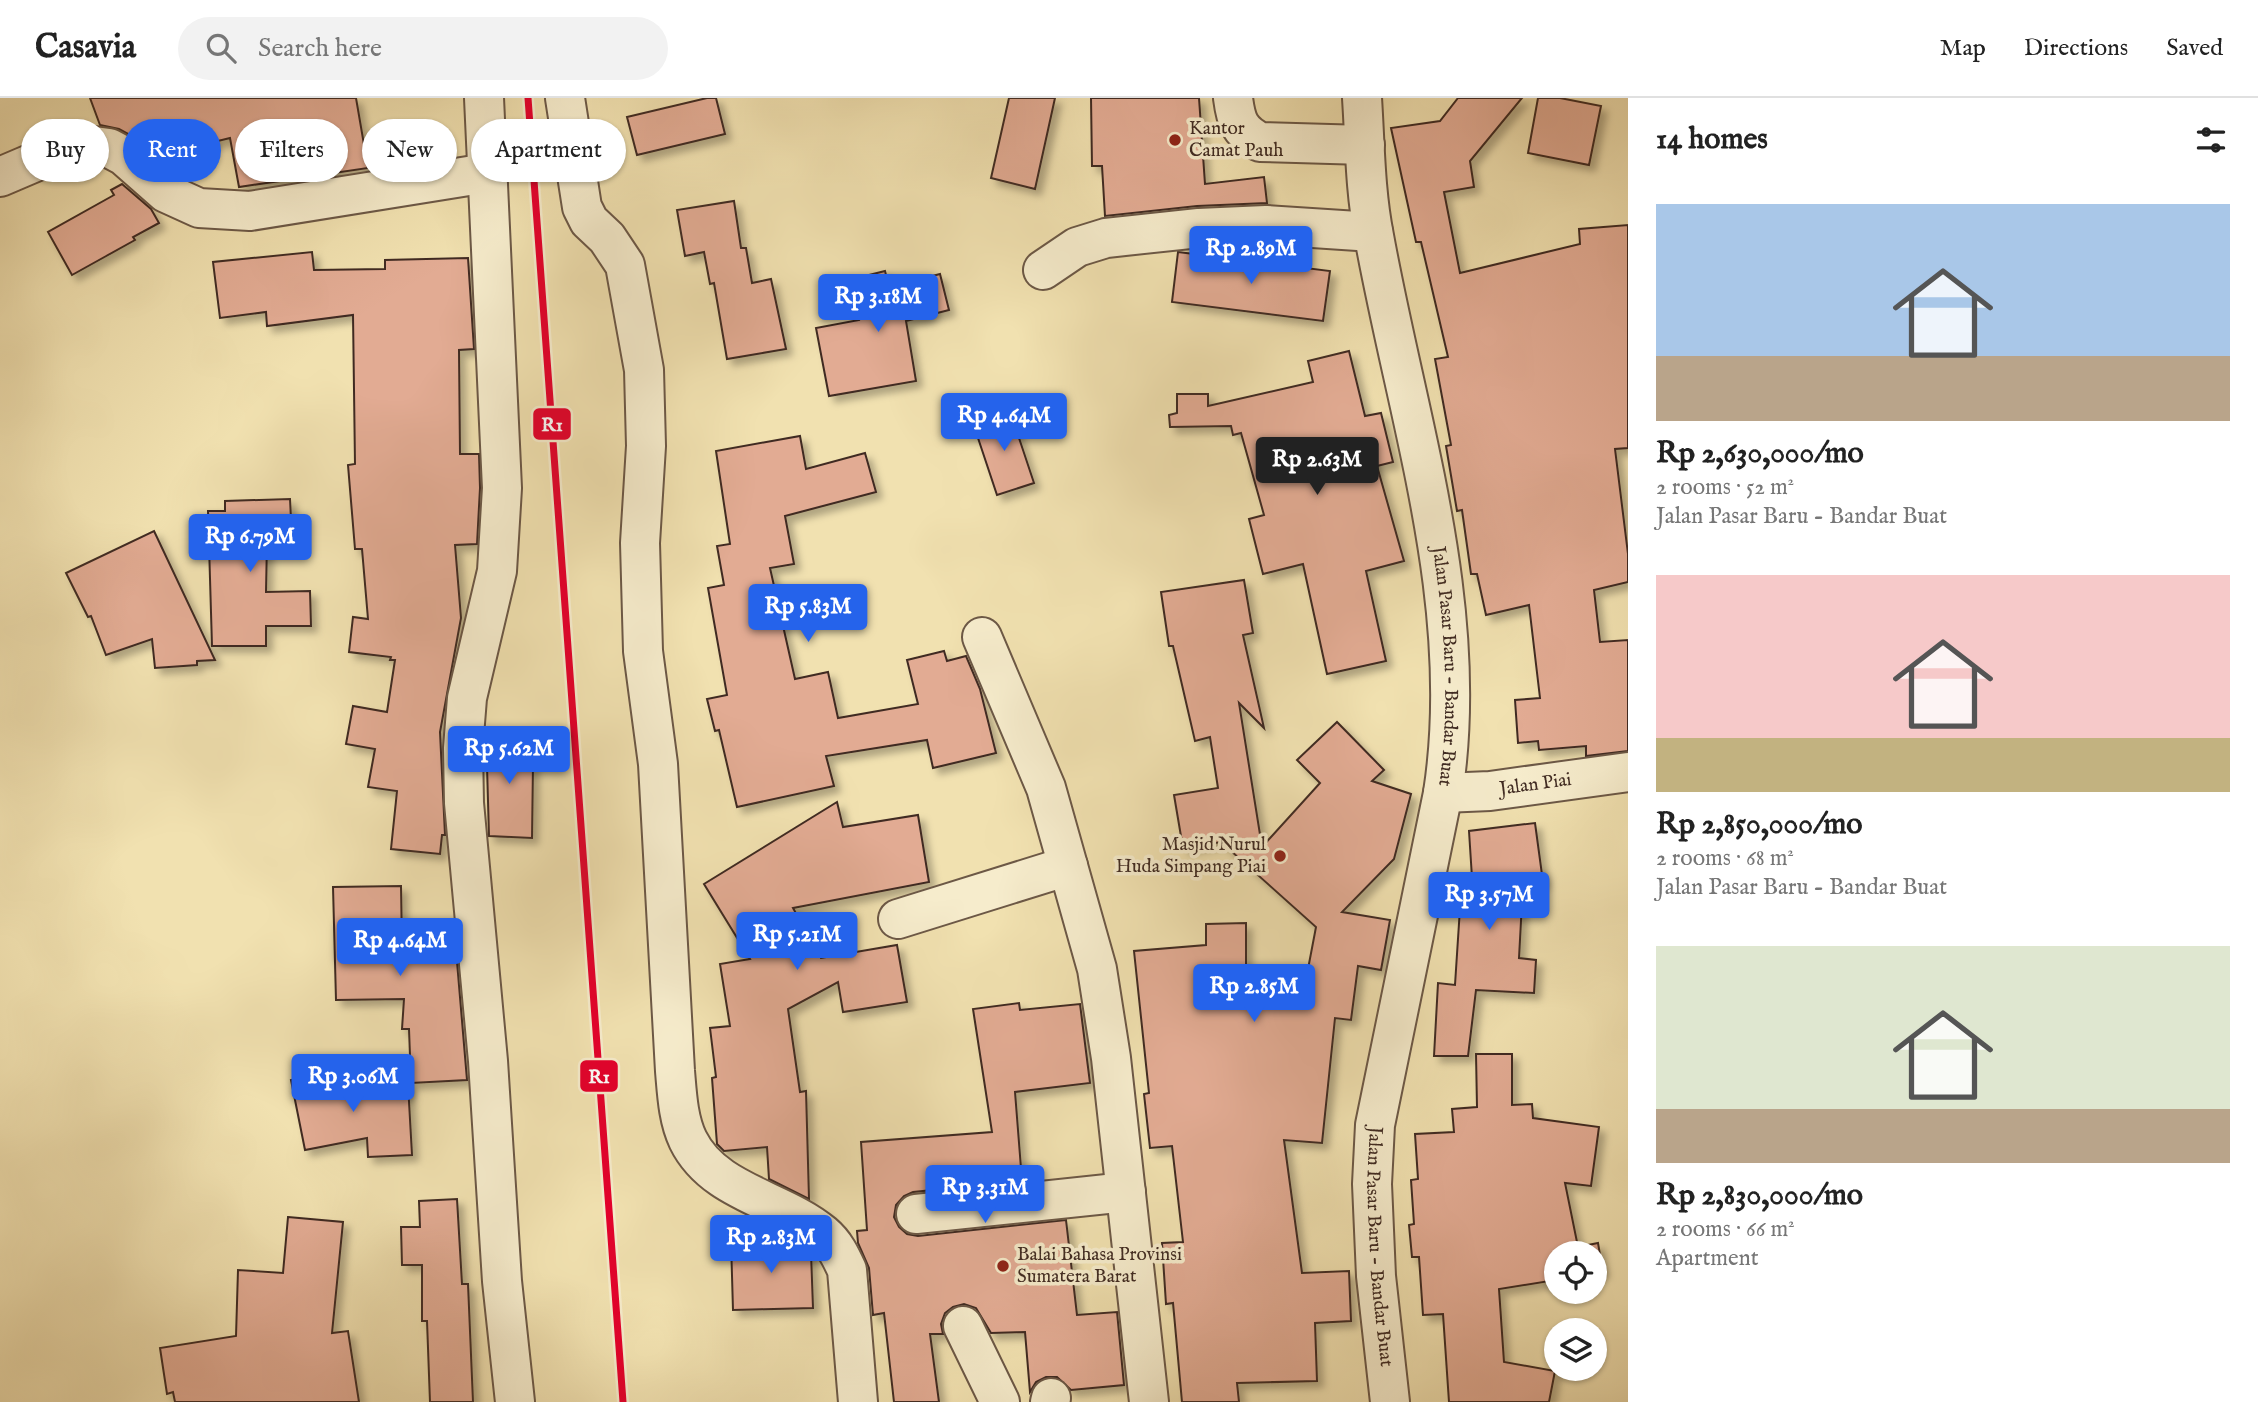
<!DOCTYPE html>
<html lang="en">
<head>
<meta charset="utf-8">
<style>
	body { margin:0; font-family:"IM FELL English",serif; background:#f2f2f2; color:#222; height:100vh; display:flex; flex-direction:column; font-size:26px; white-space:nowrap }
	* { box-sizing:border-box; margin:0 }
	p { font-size:23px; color:#767676 }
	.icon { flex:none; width:38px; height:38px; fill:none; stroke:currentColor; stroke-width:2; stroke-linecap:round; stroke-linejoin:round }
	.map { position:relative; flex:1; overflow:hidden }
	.drawer { display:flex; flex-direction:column; background:#fff; width:630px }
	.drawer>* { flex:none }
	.top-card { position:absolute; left:21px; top:21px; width:665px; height:63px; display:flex; gap:14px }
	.buttons { position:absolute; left:1544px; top:1143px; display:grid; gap:14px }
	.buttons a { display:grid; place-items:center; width:63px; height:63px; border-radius:50%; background:#fff; box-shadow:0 2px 5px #0004; font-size:35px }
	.price { position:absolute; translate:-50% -60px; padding:0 16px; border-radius:7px; background:#2563eb; color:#fff; font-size:23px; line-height:46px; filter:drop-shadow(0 2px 4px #0008) }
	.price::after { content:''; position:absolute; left:50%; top:42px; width:21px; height:16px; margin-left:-10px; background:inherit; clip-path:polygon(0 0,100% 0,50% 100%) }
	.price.selected { background:#222; color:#fff }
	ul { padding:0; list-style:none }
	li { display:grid; align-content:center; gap:14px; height:371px; padding:0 28px }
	li span { display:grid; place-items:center; height:217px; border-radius:0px; color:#555 }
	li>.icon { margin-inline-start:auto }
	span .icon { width:126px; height:126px; fill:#fffc; stroke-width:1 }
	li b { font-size:30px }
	h2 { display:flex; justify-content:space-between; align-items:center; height:84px; padding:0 28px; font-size:30px }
	.pill { padding:0 24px; border-radius:32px; background:#fff; box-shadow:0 2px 5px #0004; font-size:24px; line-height:63px }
	.pill.selected { background:#2563eb; color:#fff }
	header { display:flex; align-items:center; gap:42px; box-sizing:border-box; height:98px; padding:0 35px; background:#fff; border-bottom:2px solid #e0e0e0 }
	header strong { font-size:33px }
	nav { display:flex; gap:38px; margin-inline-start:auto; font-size:24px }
	.search { width:490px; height:63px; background:#f2f2f2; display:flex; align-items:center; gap:18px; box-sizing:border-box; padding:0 24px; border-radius:38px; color:#767676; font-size:26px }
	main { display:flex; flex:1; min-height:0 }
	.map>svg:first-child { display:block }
	.building { fill:#e2ab93; stroke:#402b22; stroke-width:2; filter:url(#shadow) }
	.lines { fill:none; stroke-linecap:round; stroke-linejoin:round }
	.minor-casing { stroke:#6c5846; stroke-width:42 }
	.minor { stroke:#f6eccc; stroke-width:38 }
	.rail-1-casing { stroke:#f6eccc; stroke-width:12 }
	.rail-1 { stroke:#e4002b; stroke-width:7 }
	.poi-dot { fill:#8f2418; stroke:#f6eccc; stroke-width:2.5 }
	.labels { text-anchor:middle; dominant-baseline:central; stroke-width:7; stroke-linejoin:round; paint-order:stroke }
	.poi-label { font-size:19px; fill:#402b22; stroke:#f6eccc; text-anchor:start }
	.street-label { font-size:19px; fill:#402b22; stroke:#f6eccc }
	.line-badge { stroke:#f6eccc; stroke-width:2.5 }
	.badge-label { font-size:19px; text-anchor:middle; font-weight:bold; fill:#fff }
</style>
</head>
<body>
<header>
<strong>Casavia</strong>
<div class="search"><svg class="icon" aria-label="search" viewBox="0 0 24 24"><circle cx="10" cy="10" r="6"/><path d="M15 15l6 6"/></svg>Search here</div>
<nav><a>Map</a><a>Directions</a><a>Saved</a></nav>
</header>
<main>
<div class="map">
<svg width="1628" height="1304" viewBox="0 0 1628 1304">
	<defs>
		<filter id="shadow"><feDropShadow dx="6" dy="6" stdDeviation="3.5" flood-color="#0004"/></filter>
	</defs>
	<rect width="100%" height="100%" fill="#f1e1b0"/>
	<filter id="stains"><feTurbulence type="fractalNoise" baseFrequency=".00286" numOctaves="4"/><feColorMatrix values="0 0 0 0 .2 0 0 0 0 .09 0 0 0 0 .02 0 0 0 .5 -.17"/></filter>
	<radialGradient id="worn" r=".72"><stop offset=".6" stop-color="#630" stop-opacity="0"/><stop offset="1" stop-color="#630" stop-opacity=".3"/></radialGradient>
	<g class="building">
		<polygon points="90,0 356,0 368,70 239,89 230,40 157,58 134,39 119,31 100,27"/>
		<polygon points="707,0 716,0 725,36 637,57 627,19"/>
		<polygon points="1009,0 1055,0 1035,91 991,80"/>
		<polygon points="1091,0 1199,0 1205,86 1264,79 1267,105 1197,108 1105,118 1102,68 1092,68"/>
		<polygon points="1458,0 1522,0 1470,63 1474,89 1444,94 1460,175 1580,146 1579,131 1628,127 1628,350 1615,351 1628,456 1628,484 1594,492 1600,544 1628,542 1628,653 1586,658 1586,648 1539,652 1538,643 1518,645 1515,602 1540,600 1529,507 1486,517 1477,476 1471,476 1462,412 1457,413 1446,348 1451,347 1435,261 1448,259 1421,144 1416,144 1391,30 1440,23"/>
		<polygon points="1538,0 1560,0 1601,8 1589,67 1528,55"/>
		<polygon points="122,86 151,111 159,125 133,139 135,142 72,177 48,134 114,97 111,92"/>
		<polygon points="734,103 741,150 746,150 752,185 771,181 786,251 727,261 714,185 710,186 704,154 685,158 677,112"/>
		<polygon points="312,154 314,172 385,171 385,162 468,160 474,251 459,252 460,356 479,356 480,390 477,446 455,447 461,520 440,634 445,737 442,737 440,756 391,751 397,693 368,689 375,651 346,646 353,608 387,614 395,562 390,562 391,559 349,554 353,519 368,521 362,451 355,451 348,367 355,366 353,217 267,228 266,214 220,220 213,164"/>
		<polygon points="1178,154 1330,173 1323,223 1172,204"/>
		<polygon points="885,173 889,189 940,176 949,212 906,223 916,283 829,298 816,230 859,222 849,182"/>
		<polygon points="1349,253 1365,318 1381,315 1393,364 1377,368 1404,463 1366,473 1386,563 1327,576 1303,466 1263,476 1249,421 1264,417 1241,335 1233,337 1231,328 1170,329 1169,317 1177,315 1177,296 1208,296 1208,308 1313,284 1308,263"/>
		<polygon points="1010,313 1034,385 997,397 973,325"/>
		<polygon points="800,338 806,371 865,355 876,394 785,418 794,466 770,470 795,581 828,574 838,620 918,606 907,562 944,553 947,563 966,558 980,591 996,655 933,670 927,642 826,658 834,688 737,709 719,632 715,633 707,601 727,597 708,490 724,487 717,448 730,446 716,353"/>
		<polygon points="290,401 292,442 267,443 266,494 310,493 311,528 266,528 266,548 212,548 208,413 225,413 225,403"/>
		<polygon points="154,433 215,562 197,563 197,567 155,570 152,541 106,557 91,518 88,519 66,475"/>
		<polygon points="1244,482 1253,535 1243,537 1264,630 1239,605 1262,749 1320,685 1297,662 1337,624 1384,672 1372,683 1411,696 1394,761 1342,814 1390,822 1381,872 1358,868 1351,922 1335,920 1322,1045 1284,1042 1302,1175 1349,1173 1351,1223 1315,1225 1317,1283 1237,1285 1239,1304 1182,1304 1173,1205 1166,1206 1162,1145 1183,1144 1172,1048 1150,1050 1144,996 1149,995 1134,853 1206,847 1206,826 1246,825 1246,886 1301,890 1304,870 1308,871 1316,829 1221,744 1183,750 1174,697 1218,690 1210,639 1195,643 1173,548 1169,548 1161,494"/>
		<polygon points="486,633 521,633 522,666 533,666 532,740 489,738"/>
		<polygon points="837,704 843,729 918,717 929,784 793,810 821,860 897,847 907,904 843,914 838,884 788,911 800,994 806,993 809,1101 769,1081 767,1049 724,1053 717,1046 712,980 716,979 710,930 730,928 720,866 750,861 704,786"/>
		<polygon points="1535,725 1543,784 1523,786 1519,860 1536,862 1534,895 1476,892 1468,958 1434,958 1438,885 1455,887 1460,810 1474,811 1469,733"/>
		<polygon points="401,788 402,848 456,852 467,982 411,985 409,931 402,931 404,901 336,902 333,789"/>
		<polygon points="1019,905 1020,912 1080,906 1090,985 1015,994 1022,1083 913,1094 904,1098 896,1107 894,1119 899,1129 907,1136 918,1138 1066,1122 1077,1217 1117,1214 1124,1287 1071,1292 1057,1279 1046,1279 1036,1284 1030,1294 1025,1234 991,1235 976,1210 964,1206 953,1209 945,1215 941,1226 943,1236 930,1236 939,1304 894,1304 884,1215 873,1217 869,1170 858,1145 857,1133 867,1132 861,1044 992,1034 973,911"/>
		<polygon points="1476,956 1512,956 1512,1007 1532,1006 1533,1020 1599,1029 1591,1088 1565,1085 1578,1149 1598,1145 1603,1174 1594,1175 1594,1155 1556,1155 1556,1182 1499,1191 1504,1264 1555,1273 1549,1304 1449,1304 1443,1216 1423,1217 1419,1159 1412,1159 1409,1127 1414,1126 1411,1082 1418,1081 1415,1036 1454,1034 1452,1011 1477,1009"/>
		<polygon points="351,970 355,988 408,986 412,1057 368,1059 367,1040 305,1052 291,982"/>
		<polygon points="457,1101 462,1186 468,1186 473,1304 430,1304 427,1223 422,1223 422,1167 402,1167 401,1129 420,1129 419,1103"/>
		<polygon points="288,1119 343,1124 332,1235 348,1233 359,1304 175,1304 173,1294 167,1296 160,1250 236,1238 238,1172 283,1175"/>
		<polygon points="773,1131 811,1155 813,1210 733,1212 731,1143 773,1142"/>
	</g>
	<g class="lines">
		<g class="minor-casing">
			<g id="minor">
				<polyline points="484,0 502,390 497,473 467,600 463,650 464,705 488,963 502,1183 515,1304"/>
				<path d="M565,0L582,109L589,123L607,140L625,167L644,272L646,348L640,445L643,553L658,666L675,973C677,996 678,1021 688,1042C714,1095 781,1101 823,1136C835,1146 841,1159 847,1172L858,1304"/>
				<path d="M1233,0C1236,23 1239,33 1260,44L1365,47"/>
				<path id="s1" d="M1362,0C1365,45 1365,93 1374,138C1407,321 1472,507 1443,695L1375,1027L1372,1086L1376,1178L1390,1304"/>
				<polyline points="0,79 68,50 87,47 109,50 124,58 166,95 199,110 250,113 487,75"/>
				<polyline points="1043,172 1077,149 1106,140 1199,130 1266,127 1373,134"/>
				<polyline points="982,539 1046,690 1097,871 1111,960 1149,1304"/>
				<path id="s2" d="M1443,695L1490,693L1628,674"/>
				<polyline points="898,821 1068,768"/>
				<polyline points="916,1116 1126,1094"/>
				<polyline points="963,1228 1000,1304"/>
				<polyline points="1050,1304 1051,1300"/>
			</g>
		</g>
		<use href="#minor" class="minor"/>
		<g class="rail-1-casing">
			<polyline id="rail-1" points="528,0 623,1304"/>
		</g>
		<use href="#rail-1" class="rail-1"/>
	</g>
	<g class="poi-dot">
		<circle cx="1175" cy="42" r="7"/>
		<circle cx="1280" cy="758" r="7"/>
		<circle cx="1003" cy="1168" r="7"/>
	</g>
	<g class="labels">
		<g class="poi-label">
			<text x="1189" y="31">Kantor<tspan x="1189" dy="22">Camat Pauh</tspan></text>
			<text x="1266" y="747" text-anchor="end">Masjid Nurul<tspan x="1266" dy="22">Huda Simpang Piai</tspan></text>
			<text x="1017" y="1157">Balai Bahasa Provinsi<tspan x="1017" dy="22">Sumatera Barat</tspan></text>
		</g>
		<g class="street-label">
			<text stroke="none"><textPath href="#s1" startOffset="576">Jalan Pasar Baru - Bandar Buat</textPath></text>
			<text stroke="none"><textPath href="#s2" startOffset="93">Jalan Piai</textPath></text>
			<text stroke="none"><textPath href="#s1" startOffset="1164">Jalan Pasar Baru - Bandar Buat</textPath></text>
		</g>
	</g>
	<g class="line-badge">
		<rect x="532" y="309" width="40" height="34" rx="7" fill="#e4002b"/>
		<rect x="579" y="961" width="40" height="34" rx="7" fill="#e4002b"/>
	</g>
	<g class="badge-label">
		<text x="552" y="333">R1</text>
		<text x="599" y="985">R1</text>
	</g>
	<rect width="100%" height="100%" filter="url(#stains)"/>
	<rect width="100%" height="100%" fill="url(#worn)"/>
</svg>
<div class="buttons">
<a><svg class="icon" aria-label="locate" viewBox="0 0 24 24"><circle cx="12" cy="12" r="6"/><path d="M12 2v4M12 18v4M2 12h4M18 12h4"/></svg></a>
<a><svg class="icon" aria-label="layers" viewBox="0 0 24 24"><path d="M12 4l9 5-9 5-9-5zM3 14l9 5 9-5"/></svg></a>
</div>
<b class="price" style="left:1251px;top:188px">Rp 2.89M</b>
<b class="price" style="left:878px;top:236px">Rp 3.18M</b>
<b class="price" style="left:1004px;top:355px">Rp 4.64M</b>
<b class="price selected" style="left:1317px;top:399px">Rp 2.63M</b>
<b class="price" style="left:250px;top:476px">Rp 6.79M</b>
<b class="price" style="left:808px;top:546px">Rp 5.83M</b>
<b class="price" style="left:509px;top:688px">Rp 5.62M</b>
<b class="price" style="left:1489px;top:834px">Rp 3.57M</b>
<b class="price" style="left:797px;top:874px">Rp 5.21M</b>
<b class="price" style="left:400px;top:880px">Rp 4.64M</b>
<b class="price" style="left:1254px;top:926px">Rp 2.85M</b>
<b class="price" style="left:353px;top:1016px">Rp 3.06M</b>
<b class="price" style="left:985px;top:1127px">Rp 3.31M</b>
<b class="price" style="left:771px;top:1177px">Rp 2.83M</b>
<div class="top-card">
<a class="pill">Buy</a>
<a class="pill selected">Rent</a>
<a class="pill">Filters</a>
<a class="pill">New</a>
<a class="pill">Apartment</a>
</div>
</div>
<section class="drawer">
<h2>14 homes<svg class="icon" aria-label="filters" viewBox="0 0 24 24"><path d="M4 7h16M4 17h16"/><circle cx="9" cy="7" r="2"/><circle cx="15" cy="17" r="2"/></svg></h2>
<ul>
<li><span style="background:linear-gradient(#a9c7e8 70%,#b9a48a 0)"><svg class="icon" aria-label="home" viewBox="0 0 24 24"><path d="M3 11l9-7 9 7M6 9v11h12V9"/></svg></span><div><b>Rp 2,630,000/mo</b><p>2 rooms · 52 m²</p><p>Jalan Pasar Baru - Bandar Buat</p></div></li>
<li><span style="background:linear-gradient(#f6c9c9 75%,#c2b280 0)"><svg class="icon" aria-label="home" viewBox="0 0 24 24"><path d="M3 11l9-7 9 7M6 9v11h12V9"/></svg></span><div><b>Rp 2,850,000/mo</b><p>2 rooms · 68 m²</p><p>Jalan Pasar Baru - Bandar Buat</p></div></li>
<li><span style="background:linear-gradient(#dfe7d0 75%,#b9a48a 0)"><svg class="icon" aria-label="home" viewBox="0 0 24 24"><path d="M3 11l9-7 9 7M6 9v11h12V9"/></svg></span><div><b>Rp 2,830,000/mo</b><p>2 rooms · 66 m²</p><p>Apartment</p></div></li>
</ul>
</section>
</main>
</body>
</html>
